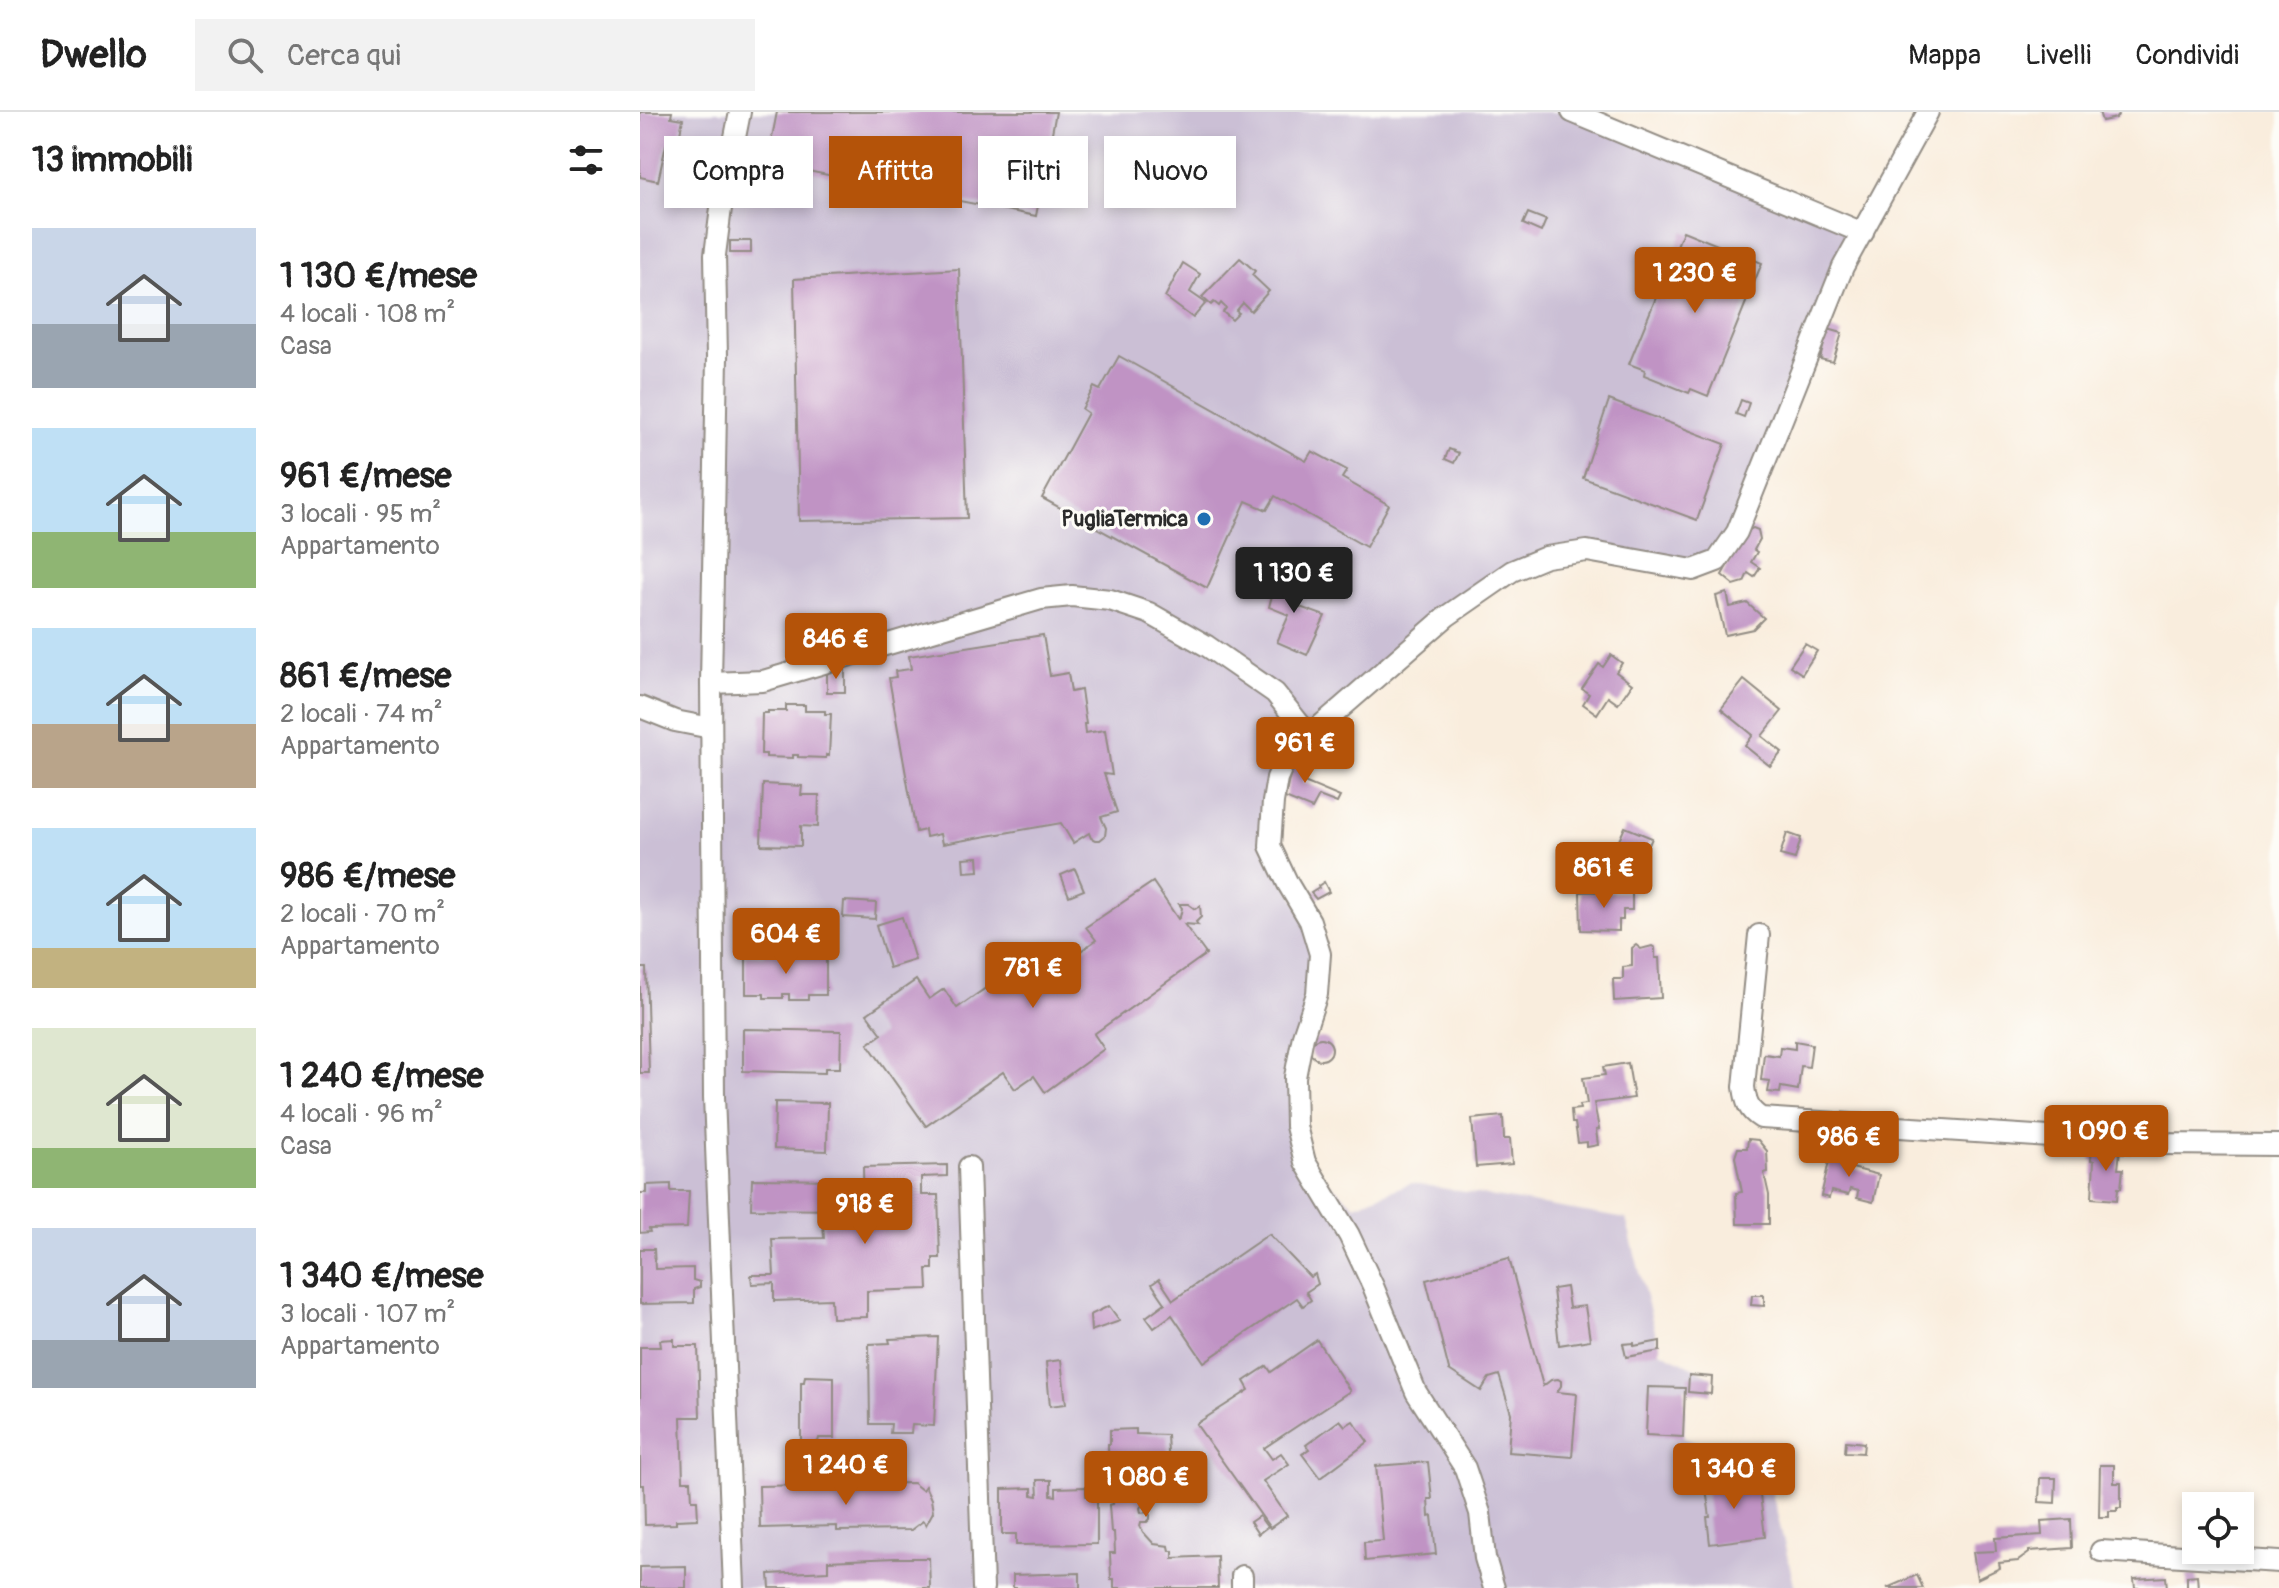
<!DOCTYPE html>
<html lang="it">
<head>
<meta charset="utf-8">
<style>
	body { margin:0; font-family:Pangolin,sans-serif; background:#f2f2f2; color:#222; height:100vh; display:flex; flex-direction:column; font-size:30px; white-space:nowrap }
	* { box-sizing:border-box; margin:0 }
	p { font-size:26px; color:#767676 }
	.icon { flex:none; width:44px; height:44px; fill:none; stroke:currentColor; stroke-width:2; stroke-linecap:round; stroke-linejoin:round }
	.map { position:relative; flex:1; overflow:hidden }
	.details { display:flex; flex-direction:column; background:#fff; width:640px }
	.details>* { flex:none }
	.guide { position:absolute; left:24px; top:24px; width:760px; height:72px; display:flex; gap:16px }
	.fabs { position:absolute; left:1542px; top:1380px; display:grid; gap:16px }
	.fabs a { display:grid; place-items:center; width:72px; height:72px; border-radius:0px; background:#fff; box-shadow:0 4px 12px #0003; font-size:40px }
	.price { position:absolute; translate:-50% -68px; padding:0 18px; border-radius:8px; background:#b45309; color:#fff; font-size:26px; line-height:52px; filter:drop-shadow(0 2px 4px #0008) }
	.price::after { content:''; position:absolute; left:50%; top:48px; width:24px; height:18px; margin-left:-12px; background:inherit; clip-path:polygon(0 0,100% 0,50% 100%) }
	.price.on { background:#222; color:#fff }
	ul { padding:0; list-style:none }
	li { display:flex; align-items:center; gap:24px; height:200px; padding:0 32px }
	li span { display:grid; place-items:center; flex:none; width:224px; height:160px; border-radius:0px; color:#555 }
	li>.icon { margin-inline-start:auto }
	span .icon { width:96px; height:96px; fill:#fffc; stroke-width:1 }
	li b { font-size:34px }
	h2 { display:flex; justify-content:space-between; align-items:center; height:96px; padding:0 32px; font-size:34px }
	.tag { padding:0 28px; border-radius:0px; background:#fff; box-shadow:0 4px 12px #0003; font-size:28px; line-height:72px }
	.tag.on { background:#b45309; color:#fff }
	header { display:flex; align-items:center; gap:48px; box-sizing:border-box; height:112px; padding:0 40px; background:#fff; border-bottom:2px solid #e0e0e0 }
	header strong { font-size:38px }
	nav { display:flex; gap:44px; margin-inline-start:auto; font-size:28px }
	.search { width:560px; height:72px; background:#f2f2f2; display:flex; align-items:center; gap:20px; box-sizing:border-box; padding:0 28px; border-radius:0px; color:#767676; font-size:30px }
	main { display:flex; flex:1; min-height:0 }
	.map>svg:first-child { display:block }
	.industrial { fill:#cbbfd5 }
	.building { fill:#c093c4 }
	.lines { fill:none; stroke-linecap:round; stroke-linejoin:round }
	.street-casing { stroke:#928c84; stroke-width:24 }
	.street { stroke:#fff; stroke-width:20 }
	.poi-dot { fill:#1f6fb2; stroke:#fdfcf7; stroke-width:3 }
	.labels { text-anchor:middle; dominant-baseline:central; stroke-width:6; stroke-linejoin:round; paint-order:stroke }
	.poi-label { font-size:22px; font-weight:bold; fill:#2b2b2b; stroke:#fdfcf7; text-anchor:end }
</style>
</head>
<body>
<header>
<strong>Dwello</strong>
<div class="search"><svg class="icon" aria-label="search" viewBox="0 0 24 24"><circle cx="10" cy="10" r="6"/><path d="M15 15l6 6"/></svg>Cerca qui</div>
<nav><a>Mappa</a><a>Livelli</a><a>Condividi</a></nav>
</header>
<main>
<section class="details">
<h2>13 immobili<svg class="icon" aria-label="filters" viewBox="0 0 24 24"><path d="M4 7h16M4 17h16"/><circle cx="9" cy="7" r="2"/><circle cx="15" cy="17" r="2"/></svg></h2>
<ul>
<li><span style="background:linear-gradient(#c9d6e8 60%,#9aa5b1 0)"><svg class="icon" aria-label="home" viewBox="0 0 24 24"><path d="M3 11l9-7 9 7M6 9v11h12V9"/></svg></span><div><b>1 130 €/mese</b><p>4 locali · 108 m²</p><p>Casa</p></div></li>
<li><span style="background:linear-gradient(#bfe0f5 65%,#8fb573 0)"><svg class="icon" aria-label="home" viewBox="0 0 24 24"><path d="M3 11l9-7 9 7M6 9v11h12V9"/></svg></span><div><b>961 €/mese</b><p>3 locali · 95 m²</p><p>Appartamento</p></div></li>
<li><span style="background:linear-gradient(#bfe0f5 60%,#b9a48a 0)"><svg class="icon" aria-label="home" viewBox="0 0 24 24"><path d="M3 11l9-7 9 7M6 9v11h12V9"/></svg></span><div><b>861 €/mese</b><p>2 locali · 74 m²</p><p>Appartamento</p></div></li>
<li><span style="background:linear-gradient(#bfe0f5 75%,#c2b280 0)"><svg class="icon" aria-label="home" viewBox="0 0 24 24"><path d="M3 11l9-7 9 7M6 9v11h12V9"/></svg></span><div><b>986 €/mese</b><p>2 locali · 70 m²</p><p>Appartamento</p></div></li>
<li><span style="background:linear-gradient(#dfe7d0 75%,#8fb573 0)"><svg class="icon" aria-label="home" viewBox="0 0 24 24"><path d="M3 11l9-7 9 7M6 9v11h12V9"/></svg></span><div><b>1 240 €/mese</b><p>4 locali · 96 m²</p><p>Casa</p></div></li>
<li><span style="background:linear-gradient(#c9d6e8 70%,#9aa5b1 0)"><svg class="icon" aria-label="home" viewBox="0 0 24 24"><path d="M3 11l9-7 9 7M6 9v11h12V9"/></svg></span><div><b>1 340 €/mese</b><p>3 locali · 107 m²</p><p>Appartamento</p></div></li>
</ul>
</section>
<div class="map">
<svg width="1639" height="1476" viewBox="0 0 1639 1476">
	<rect width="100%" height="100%" fill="#fdfcf7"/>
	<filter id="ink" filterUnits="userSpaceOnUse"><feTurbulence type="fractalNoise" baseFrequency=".0125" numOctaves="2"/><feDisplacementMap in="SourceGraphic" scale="16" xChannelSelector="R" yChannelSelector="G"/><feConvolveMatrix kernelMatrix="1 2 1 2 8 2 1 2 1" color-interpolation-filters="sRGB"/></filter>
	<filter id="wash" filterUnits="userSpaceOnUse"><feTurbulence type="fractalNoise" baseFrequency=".006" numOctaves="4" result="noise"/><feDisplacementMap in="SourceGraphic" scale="32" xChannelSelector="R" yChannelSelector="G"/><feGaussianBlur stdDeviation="1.8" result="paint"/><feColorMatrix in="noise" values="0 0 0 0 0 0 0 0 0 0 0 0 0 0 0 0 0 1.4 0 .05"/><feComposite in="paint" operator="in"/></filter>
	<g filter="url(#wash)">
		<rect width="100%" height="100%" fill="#f9eddd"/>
		<polygon class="industrial" points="0,0 932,0 1223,121 1077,449 1053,458 947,439 872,459 648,642 630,734 680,842 663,924 665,1050 715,1093 771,1071 986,1107 1020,1239 1072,1265 1071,1282 1045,1276 1044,1325 1126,1356 1155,1476 0,1476"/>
		<g id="blocks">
			<g class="building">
				<polygon points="0,0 32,0 31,5 43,7 37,35 26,33 18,69 0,65"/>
				<polygon points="137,0 416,0 396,104 127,51"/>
				<polygon points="1459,0 1480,0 1476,6 1462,9"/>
				<polygon points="533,58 540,60 541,68 534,81 526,83 520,78 521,68"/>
				<circle cx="549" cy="87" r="6"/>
				<polygon points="888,101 906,108 901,120 883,112"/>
				<polygon points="1043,119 1122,151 1068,284 1051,277 1049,281 1004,263 1005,258 989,252"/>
				<rect x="90" y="129" width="21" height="12"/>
				<polygon points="600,146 615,159 612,163 629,179 611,199 603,191 596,199 599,201 592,208 583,200 586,196 581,191 579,194 574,190 571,193 562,185"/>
				<polygon points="543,151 560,162 550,180 566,191 553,206 525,185"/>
				<polygon points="319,157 327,406 159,409 154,167"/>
				<polygon points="1188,217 1202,221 1193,250 1180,247"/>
				<polygon points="479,244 666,349 672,339 707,358 702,366 749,393 726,435 635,384 627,398 606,389 567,476 402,386 448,301 442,297 454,275 460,278"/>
				<polygon points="969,288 1085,332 1057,408 943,366"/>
				<polygon points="1101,288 1109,291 1104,305 1096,302"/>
				<polygon points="809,337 819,341 814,351 805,347"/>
				<polygon points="1113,416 1118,418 1120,427 1114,438 1117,440 1111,450 1120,456 1114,465 1108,461 1104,470 1094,473 1082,463 1106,420"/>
				<polygon points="635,459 663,470 654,493 685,504 667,543 637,530 649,503 629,495 635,472 631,471"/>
				<polygon points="1087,481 1090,495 1107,491 1124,506 1113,517 1085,523 1076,484"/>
				<polygon points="403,523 410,564 428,561 431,580 441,578 446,612 444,612 445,621 465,618 472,663 464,662 477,700 461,705 466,716 465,724 460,728 455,728 451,726 449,721 433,731 421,711 302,732 300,722 286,725 285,718 276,720 249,566 256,565 255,559 271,557 269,544"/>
				<polygon points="1165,532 1177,539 1162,562 1150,554"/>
				<polygon points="971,543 982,551 976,560 992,572 978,592 968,585 957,602 943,592 949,582 942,577 959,552 963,555"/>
				<polygon points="205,556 205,580 187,580 187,561"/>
				<polygon points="1104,568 1142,599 1122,624 1142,640 1130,654 1105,634 1113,623 1081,597"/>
				<polygon points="146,593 165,593 165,599 185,599 185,602 191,602 189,644 186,643 186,646 158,645 158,643 153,643 153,646 126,645 126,642 121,642 122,601 128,601 128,599 146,599"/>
				<polygon points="658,641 674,647 664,670 700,685 697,691 679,684 672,697 645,686 651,659"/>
				<polygon points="123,672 162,674 161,683 179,683 178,715 161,714 161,734 121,733"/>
				<polygon points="985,715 1012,726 1000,754 973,742"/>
				<polygon points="1147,721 1161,726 1155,747 1140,743"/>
				<polygon points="338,745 339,759 324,760 323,746"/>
				<polygon points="435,757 444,778 429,784 421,763"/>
				<polygon points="513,770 538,807 540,805 542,796 539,792 548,792 555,797 560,794 561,805 556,810 558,813 544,812 566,842 454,922 464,937 405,980 394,964 375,977 363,960 286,1014 228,932 242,922 227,902 276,868 289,887 304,877 317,896 393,843 407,863 456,828 446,815"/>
				<polygon points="684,770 689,780 676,787 671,781 679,776 678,774"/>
				<polygon points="940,780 992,780 992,798 983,798 983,808 979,808 979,819 941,818"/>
				<polygon points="204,789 236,791 235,807 203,805"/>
				<polygon points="262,805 275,848 249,856 236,813"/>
				<polygon points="996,833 1001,837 1012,834 1015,836 1015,846 1019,846 1021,886 974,889 973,867 983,867 983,855 992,854 992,836"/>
				<polygon points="124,840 142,840 142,844 151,844 151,841 169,842 169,845 186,845 186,883 168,883 168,888 149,888 149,882 143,882 143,886 124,886 124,882 106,882 106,843 124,844"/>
				<polygon points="0,856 6,856 9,961 0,961"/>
				<polygon points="103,917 201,919 200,956 185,956 185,961 103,959"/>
				<circle cx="681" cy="937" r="11"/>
				<polygon points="1155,929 1172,932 1169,955 1161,954 1158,978 1141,975 1140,981 1128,980 1130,969 1121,968 1124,942 1139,944 1140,935 1155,937"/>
				<polygon points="988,951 994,986 954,991 959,1017 956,1018 958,1033 947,1035 947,1030 938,1031 935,1011 932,1011 931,998 940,997 939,993 947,992 943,966 965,963 963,955"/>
				<polygon points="135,990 188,991 187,1039 134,1037"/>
				<polygon points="863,1004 864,1027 870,1027 872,1052 836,1055 832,1007"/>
				<polygon points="1108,1027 1118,1028 1127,1039 1128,1060 1124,1061 1129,1083 1129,1112 1097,1112 1096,1081 1102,1080 1095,1045 1098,1036 1107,1036"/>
				<polygon points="1452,1031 1480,1039 1478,1057 1483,1057 1481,1076 1478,1076 1477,1088 1452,1086 1454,1049 1451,1048"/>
				<polygon points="1191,1041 1214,1046 1212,1056 1239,1063 1233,1090 1217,1086 1218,1079 1210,1077 1208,1083 1191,1079 1189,1086 1181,1084"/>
				<polygon points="307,1053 307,1064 281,1065 281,1083 298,1083 300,1146 293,1146 293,1157 287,1157 288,1177 227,1179 227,1205 192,1206 191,1187 134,1189 134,1171 112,1172 111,1163 134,1163 132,1127 184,1126 183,1112 199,1112 198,1102 224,1101 223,1055"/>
				<polygon points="112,1067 204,1068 204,1098 111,1097"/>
				<polygon points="31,1072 31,1079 49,1079 47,1116 9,1117 10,1120 0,1121 0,1081 6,1081 6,1073"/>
				<polygon points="629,1122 670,1165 675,1162 678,1172 666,1180 671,1188 663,1194 657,1186 564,1250 532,1203 514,1216 506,1205 525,1191 512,1172 519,1167 533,1188"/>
				<polygon points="0,1137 14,1137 15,1157 53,1156 53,1168 60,1170 60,1175 54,1177 54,1191 0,1192"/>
				<polygon points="869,1146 903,1274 911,1268 918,1267 921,1269 921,1274 917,1280 937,1282 932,1345 868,1340 871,1301 859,1263 849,1266 841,1279 809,1258 786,1168"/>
				<polygon points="926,1175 929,1196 945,1194 950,1228 919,1233 913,1177"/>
				<polygon points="1112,1183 1124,1183 1124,1194 1111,1193"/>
				<polygon points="469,1194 480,1209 451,1219 450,1203"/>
				<polygon points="298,1225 294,1314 272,1313 271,1321 250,1321 251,1312 230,1312 229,1232 250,1231 249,1227"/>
				<polygon points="34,1227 34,1234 58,1234 60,1305 41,1305 43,1369 51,1369 52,1388 57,1388 58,1407 36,1408 36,1412 5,1413 4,1373 0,1373 0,1235 21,1235 20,1228"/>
				<polygon points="677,1228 710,1279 624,1336 632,1347 641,1341 649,1352 623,1369 647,1404 630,1416 556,1312 609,1278 604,1269 627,1254 631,1260"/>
				<polygon points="1020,1229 1020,1239 986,1245 983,1232 994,1231 994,1234"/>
				<polygon points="421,1248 426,1292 410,1294 406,1250"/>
				<polygon points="1049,1263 1072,1265 1071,1282 1048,1280"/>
				<polygon points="165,1264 194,1265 194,1326 179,1326 178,1330 161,1330 161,1270 164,1270"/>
				<polygon points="1008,1275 1045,1276 1043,1325 1006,1323"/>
				<polygon points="700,1308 705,1314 713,1309 728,1330 680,1366 662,1342 669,1337 666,1333"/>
				<polygon points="496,1317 496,1322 527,1323 530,1375 519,1375 510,1382 500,1396 501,1401 508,1400 510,1403 510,1407 507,1410 501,1410 500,1414 503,1420 514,1432 529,1434 530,1439 533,1439 533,1446 577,1444 578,1476 474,1476 474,1467 471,1467 470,1441 475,1441 474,1420 471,1420 469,1393 473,1392 473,1376 470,1377 469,1370 468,1332 470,1332 470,1318"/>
				<polygon points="1206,1329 1224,1331 1223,1341 1205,1340"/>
				<polygon points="788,1350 792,1387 788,1387 789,1405 792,1404 796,1442 725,1449 724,1430 743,1429 736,1354"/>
				<polygon points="1460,1353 1474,1353 1474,1371 1481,1371 1481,1396 1477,1396 1477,1399 1469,1399 1469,1405 1459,1405"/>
				<polygon points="1093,1366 1094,1370 1115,1367 1117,1383 1120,1383 1125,1425 1070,1432 1067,1405 1070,1405 1065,1370"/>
				<polygon points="1400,1366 1416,1366 1415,1391 1399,1390"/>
				<polygon points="397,1368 411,1368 411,1383 416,1384 416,1376 446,1375 446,1384 457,1384 457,1432 376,1433 376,1422 362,1422 362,1377 392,1376 392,1383 398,1384"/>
				<polygon points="273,1371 282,1378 285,1374 291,1387 293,1400 286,1413 283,1409 271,1418 197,1419 197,1414 120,1416 119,1374"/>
				<polygon points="619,1404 627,1415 618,1422 610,1410"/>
				<polygon points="1431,1407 1432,1436 1389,1439 1389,1441 1378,1449 1359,1451 1360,1456 1337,1467 1333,1440 1356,1439 1355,1426 1402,1423 1401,1409"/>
				<polygon points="255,1446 289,1446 290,1476 130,1476 129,1462 188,1459 188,1449"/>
				<polygon points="46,1454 46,1476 0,1476 0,1455"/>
				<polygon points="440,1461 440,1476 373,1476 373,1463"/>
				<polygon points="1277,1463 1283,1476 1247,1476"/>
				<polygon points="1557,1463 1558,1476 1547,1476 1547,1464"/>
				<polygon points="1526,1465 1527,1476 1495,1476 1494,1467"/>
			</g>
		</g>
	</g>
	<g filter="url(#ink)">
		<use href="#blocks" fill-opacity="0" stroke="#928c84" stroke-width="2"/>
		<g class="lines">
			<g class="street-casing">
				<g id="street">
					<polyline points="932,0 1223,121"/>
					<polyline points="71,571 123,569 401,487 432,484 470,488 509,501 567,534 635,581 670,625"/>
					<polyline points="0,595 35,609 71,616"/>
					<path d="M1119,823L1104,975C1106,990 1108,998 1121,1006L1517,1032L1639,1033"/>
					<polyline points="329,1055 343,1476"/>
					<polyline points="1461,1439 1639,1450"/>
					<polyline points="602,1464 602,1476"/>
					<polyline points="94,1476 74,985 71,571 77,245 75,143 81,96 100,0"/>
					<polyline points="854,1476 845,1446 840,1401 825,1356 776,1280 733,1174 709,1123 665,1050 656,1014 655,965 663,924 677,882 680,842 670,809 648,772 630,734 633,690 637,666 648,642 807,504 872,459 906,445 947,439 1053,458 1077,449 1097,420 1203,155 1288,0"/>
				</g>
			</g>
			<use href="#street" class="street"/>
		</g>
	</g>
	<circle class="poi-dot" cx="564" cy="407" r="8"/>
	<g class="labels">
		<g class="poi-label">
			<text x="548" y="407">PugliaTermica</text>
		</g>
	</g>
</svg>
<div class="fabs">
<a><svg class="icon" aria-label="locate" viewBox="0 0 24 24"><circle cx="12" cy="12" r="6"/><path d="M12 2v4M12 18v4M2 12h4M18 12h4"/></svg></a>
</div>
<b class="price" style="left:1055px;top:203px">1 230 €</b>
<b class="price on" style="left:654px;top:503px">1 130 €</b>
<b class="price" style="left:196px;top:569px">846 €</b>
<b class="price" style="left:665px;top:673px">961 €</b>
<b class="price" style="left:964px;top:798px">861 €</b>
<b class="price" style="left:146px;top:864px">604 €</b>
<b class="price" style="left:393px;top:898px">781 €</b>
<b class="price" style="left:1466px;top:1061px">1 090 €</b>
<b class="price" style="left:1209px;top:1067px">986 €</b>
<b class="price" style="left:225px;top:1134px">918 €</b>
<b class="price" style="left:206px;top:1395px">1 240 €</b>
<b class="price" style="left:1094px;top:1399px">1 340 €</b>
<b class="price" style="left:506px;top:1407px">1 080 €</b>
<div class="guide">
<a class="tag">Compra</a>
<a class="tag on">Affitta</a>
<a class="tag">Filtri</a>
<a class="tag">Nuovo</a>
</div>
</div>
</main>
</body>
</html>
